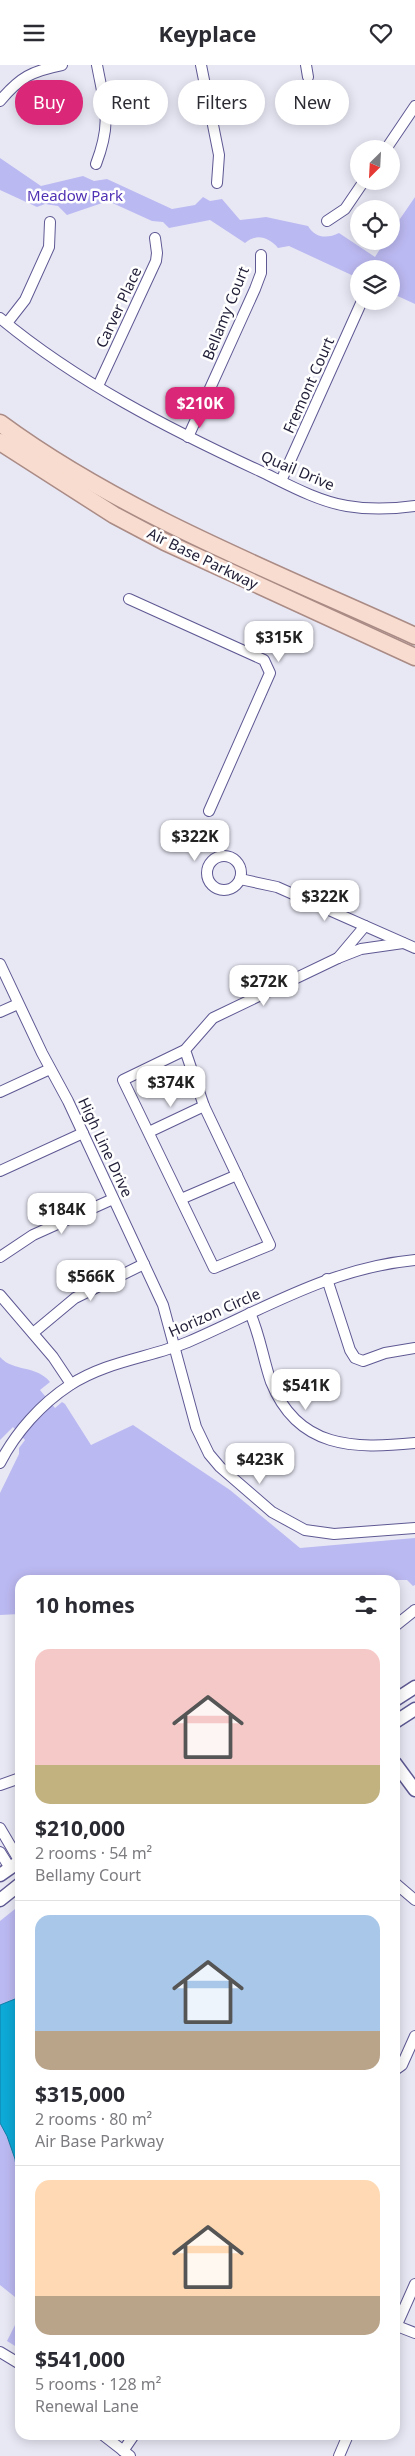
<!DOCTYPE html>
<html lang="en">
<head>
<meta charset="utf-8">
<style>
	body { margin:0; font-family:"Noto Sans",sans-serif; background:#f7f7f7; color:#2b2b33; height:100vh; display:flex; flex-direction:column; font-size:19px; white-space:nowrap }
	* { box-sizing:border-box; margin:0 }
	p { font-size:16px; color:#7c7c81 }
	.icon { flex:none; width:28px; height:28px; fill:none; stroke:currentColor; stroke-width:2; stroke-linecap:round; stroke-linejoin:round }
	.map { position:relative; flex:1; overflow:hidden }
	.details { position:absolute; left:15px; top:1510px; width:385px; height:865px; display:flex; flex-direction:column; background:#fff; border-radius:15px; box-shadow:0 2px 12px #0003 }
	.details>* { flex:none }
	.guide { position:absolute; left:15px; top:15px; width:385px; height:45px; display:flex; gap:10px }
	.needle { width:32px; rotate:204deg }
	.tools { position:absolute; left:350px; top:75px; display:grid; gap:10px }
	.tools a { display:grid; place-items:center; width:50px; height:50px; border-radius:50%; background:#fff; box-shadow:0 2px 12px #0003; font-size:25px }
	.price { position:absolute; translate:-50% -42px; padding:0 11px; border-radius:10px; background:#fff; color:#222; font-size:16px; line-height:32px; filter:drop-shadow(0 1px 2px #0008) }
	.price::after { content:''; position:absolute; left:50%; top:30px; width:15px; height:11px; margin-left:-8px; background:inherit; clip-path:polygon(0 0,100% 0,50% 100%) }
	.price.on { background:#db2777; color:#fff }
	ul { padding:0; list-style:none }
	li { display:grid; align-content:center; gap:10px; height:265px; padding:0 20px }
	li+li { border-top:1px solid #e1e1e2 }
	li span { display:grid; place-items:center; height:155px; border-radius:15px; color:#555 }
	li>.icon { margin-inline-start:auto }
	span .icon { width:90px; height:90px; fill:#fffc; stroke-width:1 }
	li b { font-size:21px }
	h2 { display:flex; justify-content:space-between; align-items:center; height:60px; padding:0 20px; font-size:21px }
	.tag { padding:0 18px; border-radius:22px; background:#fff; box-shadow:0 2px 12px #0003; font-size:18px; line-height:45px }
	.tag.on { background:#db2777; color:#fff }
	header { display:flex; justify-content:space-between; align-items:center; height:65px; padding:0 20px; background:#fff; font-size:22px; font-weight:700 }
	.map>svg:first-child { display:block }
	.green { fill:#bbb9f1 }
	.water { fill:#0da9d7; stroke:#137fa7 }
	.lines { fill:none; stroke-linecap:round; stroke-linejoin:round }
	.minor-casing { stroke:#5e5993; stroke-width:12 }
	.tertiary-casing { stroke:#5e5993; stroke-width:15 }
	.primary-casing { stroke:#aa8b85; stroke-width:19 }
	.minor { stroke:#fff; stroke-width:10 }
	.tertiary { stroke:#fff; stroke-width:12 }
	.primary { stroke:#f8dccf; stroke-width:16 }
	.labels { text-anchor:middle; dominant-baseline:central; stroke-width:5; stroke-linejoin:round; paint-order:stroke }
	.park-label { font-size:15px; fill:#5032b4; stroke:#fff }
	.street-label { font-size:15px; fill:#201e37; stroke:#fff }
</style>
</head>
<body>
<header><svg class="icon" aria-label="menu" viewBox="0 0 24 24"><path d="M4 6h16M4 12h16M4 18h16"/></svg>Keyplace<svg class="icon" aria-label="heart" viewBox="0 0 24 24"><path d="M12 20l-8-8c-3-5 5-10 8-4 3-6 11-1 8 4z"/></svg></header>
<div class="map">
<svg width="415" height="2391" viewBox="0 0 415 2391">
	<rect width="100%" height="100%" fill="#e8e8f5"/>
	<g class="green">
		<path d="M0,93L41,121L83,111L94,116L107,114L172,144L195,140L203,132L210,136L222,134L240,155L266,152L308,161C315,173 327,174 339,168L375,192L385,176H391V167L415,132V239L391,228V204H359L358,213L289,181L278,183C269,172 256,168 245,178L210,155L169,163L163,157L152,156L108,136L67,150L58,141L45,139L37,142L0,125Z"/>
		<path d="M0,1292C13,1307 37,1300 50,1317L40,1325L55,1343L62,1337L65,1339L91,1380L133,1360L230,1425L300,1483L415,1473V1520L413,1521L407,1515H20V1549L0,1550V1428L19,1389V1383L25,1375L13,1362L0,1375Z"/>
		<polygon points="20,1840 20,2236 0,2220 0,1856"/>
		<polygon points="20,2250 20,2284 7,2276"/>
	</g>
	<polygon class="water" points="20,1932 20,2130 15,2094 7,2071 0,2058 0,1940"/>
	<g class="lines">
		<g class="minor-casing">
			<g id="minor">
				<polyline points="201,0 219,90 217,118"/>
				<polyline points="306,0 308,12"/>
				<path d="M0,36C20,12 32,6 62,0"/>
				<polyline points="386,84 415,41"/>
				<path d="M96,99C112,57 105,43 97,0"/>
				<polyline points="327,156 345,144 364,116"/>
				<path d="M0,253C77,317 169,364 260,406C287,419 317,436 347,441C370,445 393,444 415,441"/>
				<polyline points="7,258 25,235 49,182 50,157"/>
				<polyline points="98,321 156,196 157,188 155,173"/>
				<polyline points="188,372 255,224 261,208 261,190"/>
				<polyline points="281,416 362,236"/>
				<polyline points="129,534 264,595 270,608 209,746"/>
				<circle cx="224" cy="808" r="17"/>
				<polyline points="240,814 277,822 415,883"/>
				<polyline points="365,861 338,893 361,884 403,878"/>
				<polyline points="0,899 42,988 68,1036 163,1240 196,1362 209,1389 220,1402 272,1447 305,1465 334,1469 415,1463"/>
				<polyline points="0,947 18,939"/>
				<polyline points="185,985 204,1041 270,1180 214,1203 123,1015 185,985 213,953 338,893"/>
				<polyline points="0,1027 50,1004"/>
				<polyline points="149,1067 204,1041"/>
				<polyline points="0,1106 83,1068"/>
				<polyline points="181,1134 237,1110"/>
				<polyline points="0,1192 33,1170 113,1134"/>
				<polyline points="327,1214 350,1285 355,1293 363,1296 385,1288 415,1283"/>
				<polyline points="0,1230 53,1292 71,1319"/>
				<path d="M250,1248C260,1270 263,1294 271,1317C298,1384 354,1384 415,1378"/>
				<polyline points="33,1268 75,1233 144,1199"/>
				<path d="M0,1398C16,1367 41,1339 70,1320C107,1296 149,1293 188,1277C264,1244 330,1203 415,1195"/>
				<polyline points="395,1561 415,1545"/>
				<polyline points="0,1720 20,1713"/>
				<polyline points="0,1763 20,1797"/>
				<polyline points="0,1787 10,1803"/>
				<polyline points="395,1818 415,1835"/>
				<polyline points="395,2005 402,2000 415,1971"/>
				<polyline points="397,2261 415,2268"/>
				<polyline points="395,2264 415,2219"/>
				<polyline points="0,2287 20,2299"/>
				<polyline points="103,2370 130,2391"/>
				<polyline points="123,2386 134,2370"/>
				<polyline points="339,2391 348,2370"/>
			</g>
		</g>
		<g class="tertiary-casing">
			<g id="tertiary">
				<polyline points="395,1635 415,1622"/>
				<polyline points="395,1657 415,1644"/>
				<polyline points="395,1698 415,1725"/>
				<polyline points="0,1810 20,1796"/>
				<polyline points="0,1835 20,1819"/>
			</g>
		</g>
		<g class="primary-casing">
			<g id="primary">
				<path d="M0,358C122,448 277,508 415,571"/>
				<polyline points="0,377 114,450 165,477 415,592"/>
			</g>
		</g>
		<use href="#minor" class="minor"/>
		<use href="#tertiary" class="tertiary"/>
		<use href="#primary" class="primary"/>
	</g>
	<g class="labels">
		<g class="park-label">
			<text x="75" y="130">Meadow Park</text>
		</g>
		<g class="street-label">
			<text transform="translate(118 242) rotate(-65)">Carver Place</text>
			<text transform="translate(225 248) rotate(-68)">Bellamy Court</text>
			<text transform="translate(308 320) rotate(-66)">Fremont Court</text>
			<text transform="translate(298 405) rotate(23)">Quail Drive</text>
			<text transform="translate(203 493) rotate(26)">Air Base Parkway</text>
			<text transform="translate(106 1082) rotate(65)">High Line Drive</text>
			<text transform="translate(214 1247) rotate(-24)">Horizon Circle</text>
		</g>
	</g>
</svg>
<div class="tools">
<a><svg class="needle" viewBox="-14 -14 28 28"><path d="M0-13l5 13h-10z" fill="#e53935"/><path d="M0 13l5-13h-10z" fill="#7c7c81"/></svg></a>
<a><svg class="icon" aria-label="locate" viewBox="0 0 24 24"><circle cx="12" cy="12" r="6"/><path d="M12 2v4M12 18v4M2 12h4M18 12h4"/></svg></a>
<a><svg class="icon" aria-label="layers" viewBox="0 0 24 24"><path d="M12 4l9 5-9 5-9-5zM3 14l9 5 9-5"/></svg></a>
</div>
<b class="price on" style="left:200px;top:364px">$210K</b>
<b class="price" style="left:279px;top:598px">$315K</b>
<b class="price" style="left:195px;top:797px">$322K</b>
<b class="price" style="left:325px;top:857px">$322K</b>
<b class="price" style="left:264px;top:942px">$272K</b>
<b class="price" style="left:171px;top:1043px">$374K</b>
<b class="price" style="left:62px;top:1170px">$184K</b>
<b class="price" style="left:91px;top:1237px">$566K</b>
<b class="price" style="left:306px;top:1346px">$541K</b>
<b class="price" style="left:260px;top:1420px">$423K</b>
<div class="guide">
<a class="tag on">Buy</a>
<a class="tag">Rent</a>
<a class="tag">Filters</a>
<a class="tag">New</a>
</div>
<section class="details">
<h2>10 homes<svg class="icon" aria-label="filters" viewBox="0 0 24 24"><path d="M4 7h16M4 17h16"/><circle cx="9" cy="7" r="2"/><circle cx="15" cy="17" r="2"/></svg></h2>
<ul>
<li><span style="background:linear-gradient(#f6c9c9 75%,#c2b280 0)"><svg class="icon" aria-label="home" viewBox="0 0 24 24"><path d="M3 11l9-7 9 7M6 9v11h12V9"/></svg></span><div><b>$210,000</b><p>2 rooms · 54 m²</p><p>Bellamy Court</p></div></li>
<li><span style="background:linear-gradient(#a9c7e8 75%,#b9a48a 0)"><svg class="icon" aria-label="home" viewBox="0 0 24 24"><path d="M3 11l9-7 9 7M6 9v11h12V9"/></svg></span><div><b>$315,000</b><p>2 rooms · 80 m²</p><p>Air Base Parkway</p></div></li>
<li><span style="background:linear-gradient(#ffd9b3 75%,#b9a48a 0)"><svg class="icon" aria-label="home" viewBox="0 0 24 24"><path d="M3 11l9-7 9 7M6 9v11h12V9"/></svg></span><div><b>$541,000</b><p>5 rooms · 128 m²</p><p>Renewal Lane</p></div></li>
</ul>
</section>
</div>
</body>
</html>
